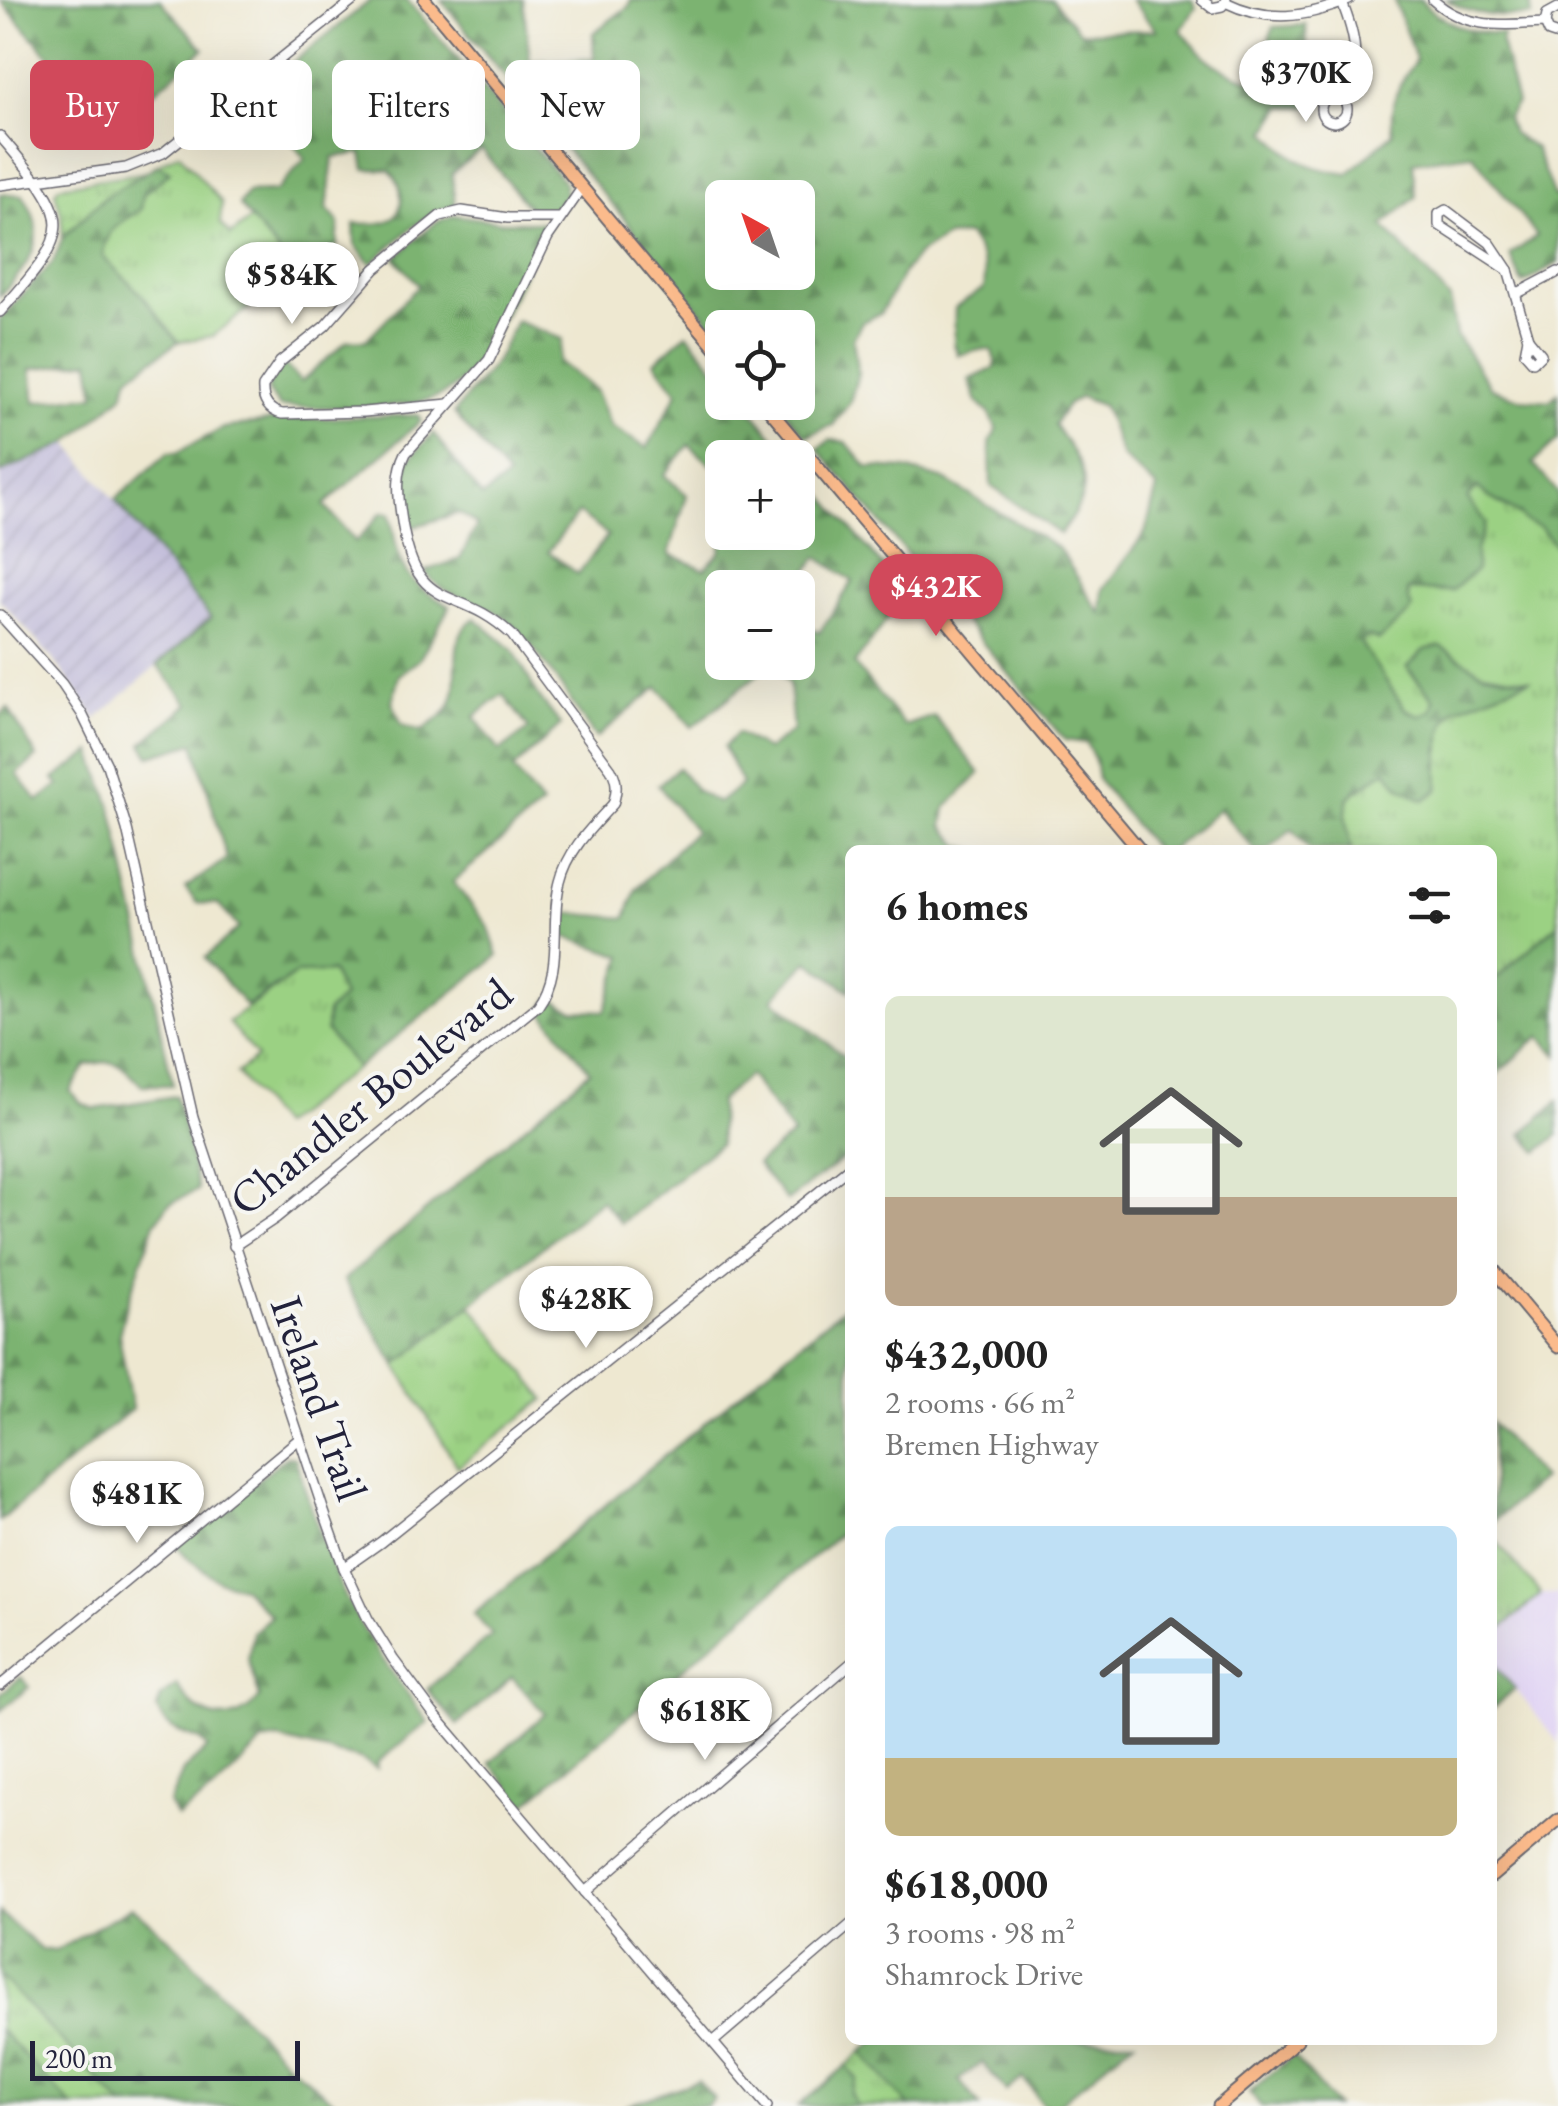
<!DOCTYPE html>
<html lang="en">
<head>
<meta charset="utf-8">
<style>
	body { margin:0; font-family:"EB Garamond",serif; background:#f6f6f6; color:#222; height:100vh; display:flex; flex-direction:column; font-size:38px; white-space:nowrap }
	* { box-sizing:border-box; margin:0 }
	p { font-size:32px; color:#767676 }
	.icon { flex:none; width:55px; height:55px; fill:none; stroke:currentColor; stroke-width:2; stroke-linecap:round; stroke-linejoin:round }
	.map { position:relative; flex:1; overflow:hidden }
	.sheet { position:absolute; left:845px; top:845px; width:652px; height:1200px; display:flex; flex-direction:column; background:#fff; border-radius:15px; box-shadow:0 10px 40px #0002 }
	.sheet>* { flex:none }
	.guide { position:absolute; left:30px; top:60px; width:665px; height:90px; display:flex; gap:20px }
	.needle { width:65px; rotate:320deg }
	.buttons { position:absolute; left:705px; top:180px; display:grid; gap:20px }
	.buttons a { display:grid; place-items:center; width:110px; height:110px; border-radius:15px; background:#fff; box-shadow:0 10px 40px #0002; font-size:50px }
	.scale { position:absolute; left:30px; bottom:25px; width:270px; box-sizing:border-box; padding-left:10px; border:5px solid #22223b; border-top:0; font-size:28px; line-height:35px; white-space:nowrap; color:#22223b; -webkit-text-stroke:8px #f6f6f2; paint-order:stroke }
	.price { position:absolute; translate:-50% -85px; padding:0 22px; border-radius:35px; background:#fff; color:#222; font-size:32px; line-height:65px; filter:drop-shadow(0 2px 5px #0008) }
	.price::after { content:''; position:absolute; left:50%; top:60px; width:30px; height:22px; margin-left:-15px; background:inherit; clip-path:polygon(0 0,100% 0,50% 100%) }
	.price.selected { background:#d1495b; color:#fff }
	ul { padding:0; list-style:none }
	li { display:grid; align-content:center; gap:20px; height:530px; padding:0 40px }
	li span { display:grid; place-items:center; height:310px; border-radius:15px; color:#555 }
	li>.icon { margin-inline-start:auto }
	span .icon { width:180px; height:180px; fill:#fffc; stroke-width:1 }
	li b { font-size:42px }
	h2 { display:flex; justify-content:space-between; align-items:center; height:120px; padding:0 40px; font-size:42px }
	.chip { padding:0 35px; border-radius:15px; background:#fff; box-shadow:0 10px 40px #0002; font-size:35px; line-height:90px }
	.chip.selected { background:#d1495b; color:#fff }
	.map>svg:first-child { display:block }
	.built { fill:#e1d4f4 }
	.industrial { fill:url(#industrial-furrows) }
	.grass { fill:url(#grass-tufts); stroke:#5e7a5f; stroke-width:2.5 }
	.forest { fill:url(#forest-firs); stroke:#4f6a56; stroke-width:2.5; fill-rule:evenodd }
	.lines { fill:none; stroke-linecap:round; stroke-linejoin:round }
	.minor-casing { stroke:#696770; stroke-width:12 }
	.major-casing { stroke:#696770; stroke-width:15 }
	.minor { stroke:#fff; stroke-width:9 }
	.major { stroke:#fbbb8c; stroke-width:11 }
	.labels { text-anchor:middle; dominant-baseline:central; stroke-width:8; stroke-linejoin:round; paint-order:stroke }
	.street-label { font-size:45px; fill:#22223b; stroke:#f6f6f2 }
</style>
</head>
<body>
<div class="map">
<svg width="1558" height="2106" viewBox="0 0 1558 2106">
	<defs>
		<pattern id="industrial-furrows" width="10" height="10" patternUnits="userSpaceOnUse" patternTransform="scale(2.5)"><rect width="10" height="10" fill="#c5c0db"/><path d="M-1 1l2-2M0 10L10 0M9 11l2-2" fill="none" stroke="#a9a5bd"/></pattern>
		<pattern id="grass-tufts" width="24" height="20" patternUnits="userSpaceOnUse" patternTransform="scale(2.5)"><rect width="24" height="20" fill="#9bd183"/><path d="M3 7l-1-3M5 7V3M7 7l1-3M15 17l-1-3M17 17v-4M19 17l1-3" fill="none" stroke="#85b372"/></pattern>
		<pattern id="forest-firs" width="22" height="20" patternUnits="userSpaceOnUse" patternTransform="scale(2.5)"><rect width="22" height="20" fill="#7cb371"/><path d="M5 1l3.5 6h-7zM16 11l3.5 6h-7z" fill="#65915e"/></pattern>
	</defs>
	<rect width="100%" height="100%" fill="#f6f6f2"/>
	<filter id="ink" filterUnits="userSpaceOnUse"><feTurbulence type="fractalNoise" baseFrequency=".01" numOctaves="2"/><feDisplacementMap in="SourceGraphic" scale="20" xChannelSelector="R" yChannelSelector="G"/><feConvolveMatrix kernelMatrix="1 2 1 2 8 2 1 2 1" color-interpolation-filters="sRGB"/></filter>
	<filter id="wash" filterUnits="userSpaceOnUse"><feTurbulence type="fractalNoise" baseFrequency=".0048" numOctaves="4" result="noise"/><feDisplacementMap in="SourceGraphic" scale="40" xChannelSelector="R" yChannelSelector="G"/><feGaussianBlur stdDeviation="2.25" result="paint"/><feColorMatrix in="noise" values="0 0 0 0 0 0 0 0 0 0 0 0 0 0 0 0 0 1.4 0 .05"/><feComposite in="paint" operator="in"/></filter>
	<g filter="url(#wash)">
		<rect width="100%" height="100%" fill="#eee8d1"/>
		<polygon class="built" points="1541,1594 1558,1594 1558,1742 1493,1662 1492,1636"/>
		<polygon class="industrial" points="68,443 211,618 96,719 58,665 0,600 0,473"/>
		<g class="grass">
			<path d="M179,153L222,203L220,223L231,235L251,219L295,272L213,336L178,342L143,296L103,258C103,230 120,223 141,209L143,194L170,172L157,165Z"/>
			<polygon points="147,172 105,197 63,237 61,213 55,192 59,186"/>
			<path d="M1479,486L1487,496L1541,528L1558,549V924L1493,981L1492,850H1351L1345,816L1349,797L1386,769L1400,787L1424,800L1438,790C1440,763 1435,725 1457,708L1529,680L1482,672L1440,646L1410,672L1434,699L1433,710L1420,716L1405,709L1359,642L1368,635L1379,639L1409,613L1408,590L1432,588L1441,592L1467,498Z"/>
			<polygon points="332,972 343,997 327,1012 326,1031 357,1068 280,1126 237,1073 257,1057 228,1022 297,973"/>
			<polygon points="471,1305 545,1399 458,1467 396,1365"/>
			<polygon points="1492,1536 1541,1594 1493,1636 1492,1636"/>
			<polygon points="0,1976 123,2106 72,2106 0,2030"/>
			<polygon points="862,2052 909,2106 857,2106 851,2094 857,2079 846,2066"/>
		</g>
		<g class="forest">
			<polygon points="0,0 160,0 204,49 120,121 75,63 63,72"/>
			<path d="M371,0H407L565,183V196L551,211L533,213L481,149L452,173L455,206C423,211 395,244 371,264L355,245L354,224C364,223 380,225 388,221C408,211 403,182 389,170L365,169L362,153L333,157L327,209L339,223L337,246L321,252L325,267L317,277L295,272L239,205L248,192L276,191L305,159L253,94Z"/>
			<path d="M441,0H523L530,61L594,59L593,33L629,6L630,0H1052L1080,32L1156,30L1131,0H1192L1196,8L1181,30C1205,61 1219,70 1256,82L1273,27L1306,25L1308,68L1347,67C1338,89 1321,86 1315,107L1283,106L1267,131C1294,162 1308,168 1348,174L1393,133C1388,104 1399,83 1416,60L1394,0H1420C1445,25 1468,33 1503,34L1501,43L1517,103L1507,117L1512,133L1535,148L1554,197L1558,196V263L1523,284L1510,255L1537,236L1472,154L1413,162L1416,197L1383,225L1450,299L1456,335L1491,388L1522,399L1550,401L1558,393V440L1533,463L1558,493V549L1541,528L1524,521L1520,514L1487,496L1478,487L1467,498L1486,523L1476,550V570L1452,591L1408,590V599L1412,608L1409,613L1379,640L1368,636L1360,642L1405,709L1420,716L1432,710L1434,699L1407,667L1424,650L1440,646L1482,672L1529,680L1457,708C1435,725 1440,763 1438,790L1424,800L1400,787L1386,770L1349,797L1345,816L1351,850H1310L1292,829L1268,850H1255L1219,809L1171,850H1155L1098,780L1095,760L1086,743L1065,740L818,449L830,440L846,442L867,467L905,469L945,480L1025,528L1059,549L1101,614L1103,589L1145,533L1157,488L1122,457L1103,406L1080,397L1067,405L1054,424C1085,470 1099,485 1060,534L991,486L990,442L997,429L989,413L977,402L969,380L995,368V358L991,350L984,349L958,355L954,344L955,308L984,288C988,268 979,250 967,235L947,237L919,253L904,272L880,314L862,322L853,339L858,374L850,402L833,425L806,436L778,403L798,402V328H722V336ZM722,198H798V272H722Z"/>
			<path d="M1447,0H1530L1532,16C1499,17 1476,18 1447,0Z"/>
			<path d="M157,165L170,172L143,194L141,209C120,223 103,230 103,257L143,296L178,342L129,376L123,395L68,443L0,473V319L53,262L63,237L105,197ZM90,361L95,395L35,402L31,369Z"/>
			<path d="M0,194L23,195C52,238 29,264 0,296Z"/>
			<path d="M455,215L503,222H541L543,228C523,272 488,367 447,392C415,412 320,407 280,407L268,391L272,377L285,365L301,382L347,341L366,340L419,285L395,258L436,222Z"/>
			<path d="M516,321L562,339L559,362L595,390L611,427L647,448L678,392L655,362L687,333L722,376V402L745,403L791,457L722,458V474L689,445L664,475L687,495L669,554L704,569L720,553L724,533L798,532V465L906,594L854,664L905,726L934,716L980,773L946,808L943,826L960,845L976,850H850V991L808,961L773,999L850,1061V1154L787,1201L757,1164L793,1134L749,1075L719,1101L720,1144L621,1223L601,1200L396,1365L344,1280L590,1071L542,1011L550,998L574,1010L605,1011L623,956L563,936L565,913L626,918L636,889L695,831L658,785L678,768L697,791L718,803L742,784L724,747L737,733L767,750L793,730L789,684L772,663L692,727L658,687L596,738C571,704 533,636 499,614C477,599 437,595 425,571L460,559L477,525L459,513L409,528L405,484L408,461L433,433L482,497L508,477L454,413L496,361ZM578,513L608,535L578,574L548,552ZM817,557L853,581L819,633L798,619V662H722V588L797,587Z"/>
			<path d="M418,415L421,421L324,505L356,542L381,513H390C400,568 399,579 450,606L419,660L399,675L392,702L402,725L421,731C429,725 442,718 447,710C467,682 442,639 475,618L513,650L539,697L561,725L513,769L542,805L453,882L488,926L498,956L357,1068L326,1031L327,1012L343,997L332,972L297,973L246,1006L205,958L239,928L218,904L197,903L185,888L227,859L194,743L150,756L142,744L189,704L157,665L211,618L115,500L168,453H176L224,428L275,420ZM503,694L529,729L500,751L474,717Z"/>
			<path d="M8,708L37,757L17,774L38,801L59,785L54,779L92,752L112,809L173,1085H141C119,1063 119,1058 86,1065L70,1091L81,1103L95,1109L176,1096L198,1190L169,1204L155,1223L125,1309L119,1335L132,1409L0,1521V715Z"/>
			<polygon points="1558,924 1558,1056 1540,1036 1493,1078 1493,981"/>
			<polygon points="1558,1101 1558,1135 1538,1152 1522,1134"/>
			<polygon points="850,1302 850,1525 525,1805 490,1763 545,1714 512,1677 457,1725 427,1689 492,1635 474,1614"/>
			<polygon points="1492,1423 1542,1479 1493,1522 1492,1522"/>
			<path d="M287,1456L295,1458C310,1505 325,1553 346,1598C368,1642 399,1682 428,1722L378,1762L377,1769L360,1759L278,1739L263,1742L214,1790L177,1817L169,1804L183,1771L208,1748C192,1728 174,1743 157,1709L161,1697L177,1685C198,1721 231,1730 260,1698L248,1660L253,1632L271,1616L242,1587L219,1581L190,1560L176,1545Z"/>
			<polygon points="1493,1662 1515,1689 1493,1708 1492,1708"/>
			<polygon points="21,1677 29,1687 0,1711 0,1694"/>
			<polygon points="132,1907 174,1943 287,2063 340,2106 123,2106 0,1976 0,1913 40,1949 55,1951"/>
			<polygon points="0,2030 72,2106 0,2106"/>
			<polygon points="876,2040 1135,2040 1056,2106 1044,2106 1023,2078 1006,2091 982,2062 959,2080 980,2106 909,2106 862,2052"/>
			<polygon points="1293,2056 1336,2106 1261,2106 1249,2092"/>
			<polygon points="846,2066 857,2079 851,2094 857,2106 798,2106"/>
			<polygon points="698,2081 714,2099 706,2106 625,2106"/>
		</g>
	</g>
	<g filter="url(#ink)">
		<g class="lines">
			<g class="minor-casing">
				<g id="minor">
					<polyline points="1202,0 1212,8 1222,6 1226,0"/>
					<path d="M1341,0C1356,37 1362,62 1342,99"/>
					<path d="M1433,0C1466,30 1503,25 1545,23"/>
					<path d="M1225,2C1268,23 1305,18 1349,0"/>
					<polyline points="1545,23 1547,14 1558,8"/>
					<polyline points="1545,23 1549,32 1558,35"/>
					<circle cx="1334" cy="109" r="13"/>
					<path d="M0,136C73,221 76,227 0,312"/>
					<polyline points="0,185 126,168 163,153 354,0"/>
					<polygon points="1446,210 1490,243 1508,270 1439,225 1439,214"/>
					<polyline points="1508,270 1528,338"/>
					<polyline points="1516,294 1558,272"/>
					<polygon points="1528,338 1541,354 1533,362 1525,353"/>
					<path d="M449,404L364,412L282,414C269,411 262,401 263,387L280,362L325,326L375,269L440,216L462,211L508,218H558"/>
					<polyline points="0,615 62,684 82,714 107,765 127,829 193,1117 323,1509 344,1568 368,1619 393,1659 433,1713 767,2106"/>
					<path d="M234,1246L276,1218L538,1005C565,968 549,923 560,882C568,850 591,828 613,804C617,791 618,782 611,769L512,635C455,581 415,619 401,515C398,494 396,473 406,453L489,360L548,237L582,188"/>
					<polyline points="344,1568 381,1542 850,1167"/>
					<polyline points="0,1686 299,1439"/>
					<polyline points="585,1892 850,1664"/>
					<polyline points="713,2042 850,1925"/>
				</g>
			</g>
			<g class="major-casing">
				<g id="major">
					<polyline points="425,0 722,355"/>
					<polyline points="763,402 1140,850"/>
					<polyline points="1492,1268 1558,1347"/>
					<polyline points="1492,1876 1558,1820"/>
					<polyline points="1219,2106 1297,2040"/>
				</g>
			</g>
			<use href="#minor" class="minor"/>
			<use href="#major" class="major"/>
		</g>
	</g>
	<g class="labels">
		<g class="street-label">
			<text transform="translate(370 1096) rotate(-39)">Chandler Boulevard</text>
			<text transform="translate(320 1398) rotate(71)">Ireland Trail</text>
		</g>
	</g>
</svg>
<div class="buttons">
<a><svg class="needle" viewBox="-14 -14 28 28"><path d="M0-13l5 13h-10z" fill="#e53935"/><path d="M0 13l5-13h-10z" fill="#767676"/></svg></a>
<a><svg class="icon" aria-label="locate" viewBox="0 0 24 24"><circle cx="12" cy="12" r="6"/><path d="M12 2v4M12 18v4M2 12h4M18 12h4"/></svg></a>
<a>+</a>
<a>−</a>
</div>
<div class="scale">200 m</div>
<b class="price" style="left:1306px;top:125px">$370K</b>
<b class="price" style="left:292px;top:327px">$584K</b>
<b class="price selected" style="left:936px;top:639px">$432K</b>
<b class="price" style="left:586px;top:1351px">$428K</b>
<b class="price" style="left:137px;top:1546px">$481K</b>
<b class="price" style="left:705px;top:1763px">$618K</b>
<div class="guide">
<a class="chip selected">Buy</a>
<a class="chip">Rent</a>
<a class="chip">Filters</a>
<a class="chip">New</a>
</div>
<section class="sheet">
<h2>6 homes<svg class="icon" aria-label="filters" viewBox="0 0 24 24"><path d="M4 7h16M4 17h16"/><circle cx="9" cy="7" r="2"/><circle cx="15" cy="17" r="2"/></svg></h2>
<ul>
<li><span style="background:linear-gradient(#dfe7d0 65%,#b9a48a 0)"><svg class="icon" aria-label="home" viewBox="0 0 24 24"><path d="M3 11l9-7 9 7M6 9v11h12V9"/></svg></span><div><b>$432,000</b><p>2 rooms · 66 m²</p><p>Bremen Highway</p></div></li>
<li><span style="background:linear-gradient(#bfe0f5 75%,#c2b280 0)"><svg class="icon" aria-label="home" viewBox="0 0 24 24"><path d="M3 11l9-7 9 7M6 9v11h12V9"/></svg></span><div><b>$618,000</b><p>3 rooms · 98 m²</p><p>Shamrock Drive</p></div></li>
</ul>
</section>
</div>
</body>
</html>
